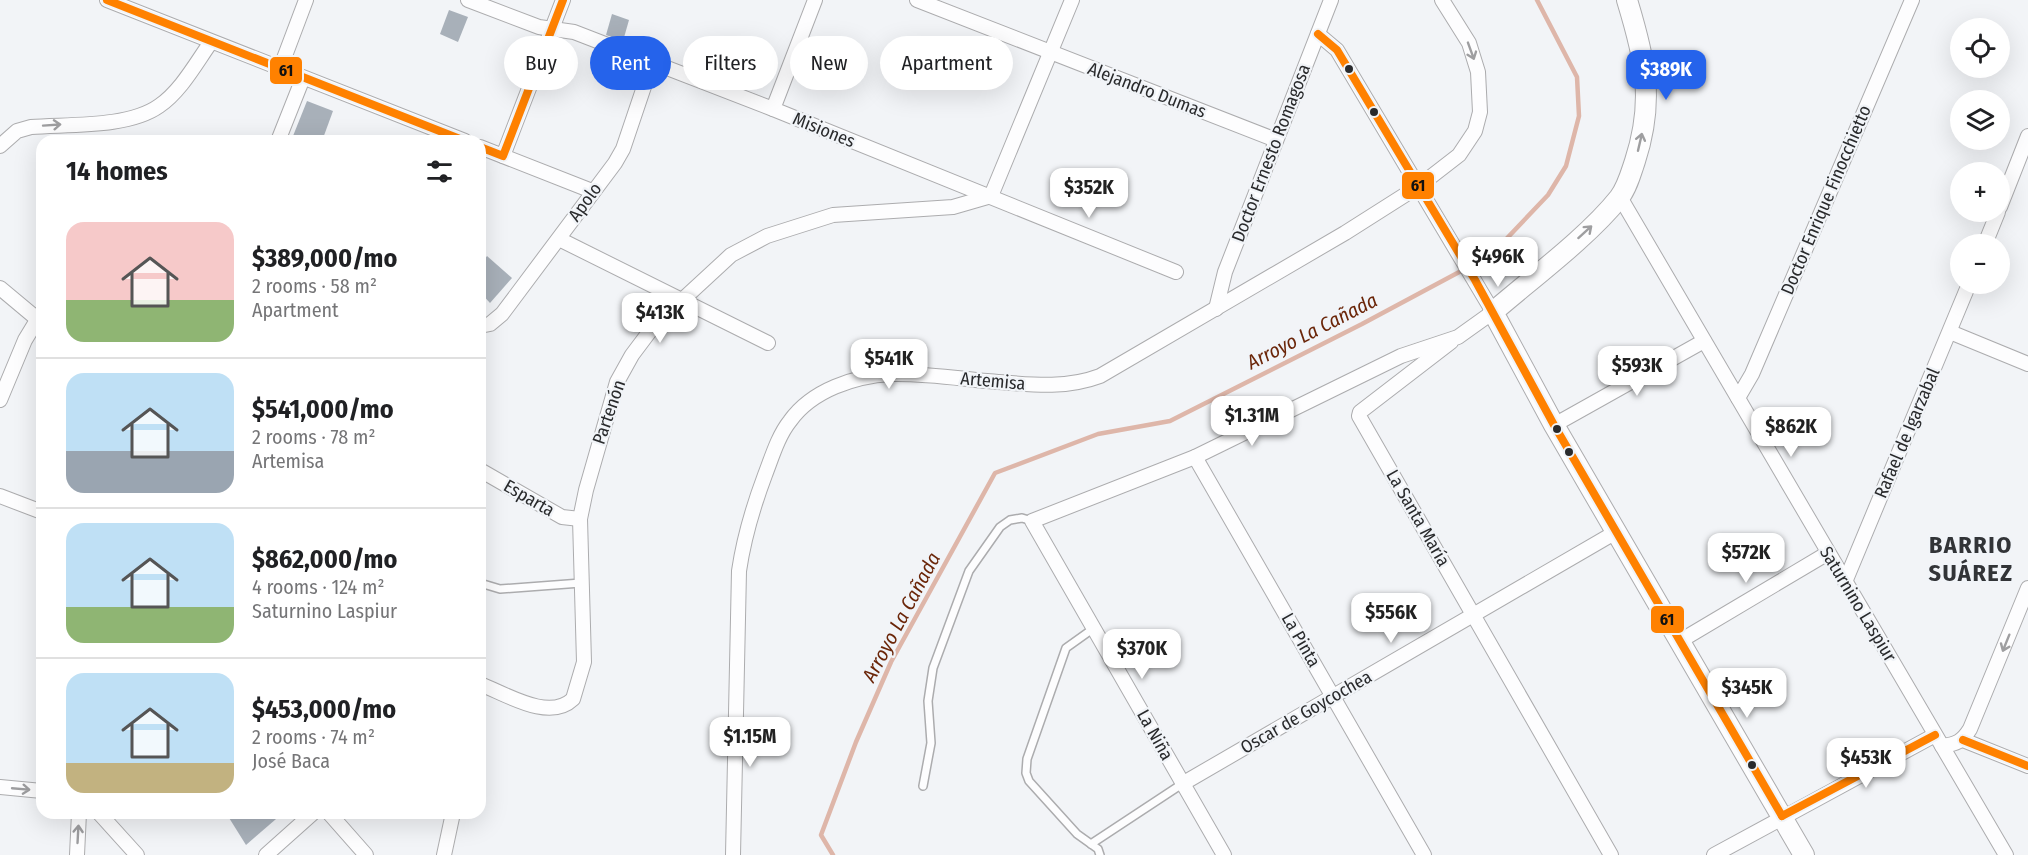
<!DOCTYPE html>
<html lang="en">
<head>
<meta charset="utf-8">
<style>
	body { margin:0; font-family:"Fira Sans Condensed",sans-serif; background:#f2f2f2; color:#202124; height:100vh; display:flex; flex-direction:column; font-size:22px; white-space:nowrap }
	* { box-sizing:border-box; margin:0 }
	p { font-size:20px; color:#757577 }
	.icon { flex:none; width:33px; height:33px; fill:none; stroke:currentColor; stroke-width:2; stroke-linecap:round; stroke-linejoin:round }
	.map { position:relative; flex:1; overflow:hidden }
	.sheet { position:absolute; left:36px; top:135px; width:450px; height:684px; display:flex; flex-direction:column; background:#fff; border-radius:18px; box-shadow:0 6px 24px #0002 }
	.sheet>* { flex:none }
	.banner { position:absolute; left:504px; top:36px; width:570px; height:54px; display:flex; gap:12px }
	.buttons { position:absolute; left:1950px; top:18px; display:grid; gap:12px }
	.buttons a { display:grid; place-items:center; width:60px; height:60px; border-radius:50%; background:#fff; box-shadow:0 6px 24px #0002; font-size:30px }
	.price { position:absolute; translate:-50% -51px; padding:0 14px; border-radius:12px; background:#fff; color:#222; font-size:20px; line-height:39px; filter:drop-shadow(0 2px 3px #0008) }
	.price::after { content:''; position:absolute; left:50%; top:36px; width:18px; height:14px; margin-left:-9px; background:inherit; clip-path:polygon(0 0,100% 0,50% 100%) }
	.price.current { background:#2563eb; color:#fff }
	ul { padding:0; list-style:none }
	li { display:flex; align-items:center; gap:18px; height:150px; padding:0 30px }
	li+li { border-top:2px solid #e0e0e0 }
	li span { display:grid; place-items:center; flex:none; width:168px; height:120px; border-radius:18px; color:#555 }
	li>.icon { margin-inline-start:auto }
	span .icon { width:72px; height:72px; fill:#fffc; stroke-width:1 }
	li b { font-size:26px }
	h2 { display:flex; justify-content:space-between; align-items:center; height:72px; padding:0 30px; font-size:26px }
	.chip { padding:0 21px; border-radius:27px; background:#fff; box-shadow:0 6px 24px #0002; font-size:21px; line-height:54px }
	.chip.current { background:#2563eb; color:#fff }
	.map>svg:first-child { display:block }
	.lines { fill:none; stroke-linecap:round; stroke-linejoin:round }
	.stream { stroke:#deb6a9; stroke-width:4.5 }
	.building { fill:#a8b0b9 }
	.service-casing { stroke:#acacae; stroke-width:10 }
	.minor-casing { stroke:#acacae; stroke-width:16 }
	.secondary-casing { stroke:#acacae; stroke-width:22 }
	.service { stroke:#fdfdfe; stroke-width:7 }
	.minor { stroke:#fdfdfe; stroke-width:14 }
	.secondary { stroke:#fdfdfe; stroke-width:20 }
	.bus-1-casing { stroke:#f1f4f8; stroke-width:12 }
	.bus-1 { stroke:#ff8100; stroke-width:8 }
	.oneway { stroke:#9e9ea0 }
	.bus-dot { fill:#292a2c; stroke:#f1f4f8; stroke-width:2 }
	.labels { text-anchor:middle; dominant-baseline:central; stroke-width:4.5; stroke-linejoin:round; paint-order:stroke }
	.street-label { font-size:18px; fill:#292a2c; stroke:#f1f4f8 }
	.water-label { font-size:20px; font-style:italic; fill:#6b2609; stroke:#f1f4f8 }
	.district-label { font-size:24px; font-weight:bold; letter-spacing:1.5px; fill:#323437; stroke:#f1f4f8 }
	.line-badge { stroke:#f1f4f8; stroke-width:2 }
	.pale-badge-label { font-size:16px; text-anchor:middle; font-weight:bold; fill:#111 }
</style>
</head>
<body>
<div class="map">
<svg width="2028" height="855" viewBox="0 0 2028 855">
	<rect width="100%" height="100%" fill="#f2f4f7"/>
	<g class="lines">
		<polyline class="stream" points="833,855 821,835 856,742 891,662 995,473 1098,434 1170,421 1362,324 1491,255 1548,195 1566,166 1579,116 1577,77 1537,0"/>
	</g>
	<g class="building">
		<polygon points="449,10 468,17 458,42 440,34"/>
		<polygon points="612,14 629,20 623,41 606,35"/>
		<polygon points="307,101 333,111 322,141 291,141"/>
		<polygon points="487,256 512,278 490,303 480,292 480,265"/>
		<polygon points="226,813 283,813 246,845"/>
	</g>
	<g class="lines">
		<g class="service-casing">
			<g id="service">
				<polyline points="480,583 500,589 581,583"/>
				<polyline points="1094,628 1066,648 1027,759 1026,773 1029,781 1077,834 1098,849 1100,855"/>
				<polyline points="923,786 931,743 928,701 933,668 969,571 1000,527 1010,520 1022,518 1032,521"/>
				<polyline points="1091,844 1182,784"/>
			</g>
		</g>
		<g class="minor-casing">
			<g id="minor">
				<polyline points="107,0 465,141"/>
				<polyline points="468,0 539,27 574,32 773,109 1176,272"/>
				<polyline points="917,0 1276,140"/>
				<polyline points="280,69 306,0"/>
				<polyline points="773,109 815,0"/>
				<polyline points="278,141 303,78"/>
				<path d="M0,146L17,131L31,127C68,124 128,128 159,106C181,91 196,63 211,42"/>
				<polyline points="480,147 592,191"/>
				<polyline points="503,156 563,0"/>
				<polyline points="991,196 1072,0"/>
				<polyline points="1620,197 2006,855"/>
				<polyline points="2000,207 2028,136"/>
				<polyline points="559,239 768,343"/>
				<polyline points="1985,244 1998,212"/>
				<polyline points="0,288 42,323"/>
				<polyline points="1216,309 1225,272 1331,0"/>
				<polyline points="480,326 490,324 502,314 615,163 623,149 652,63"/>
				<polyline points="1950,332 2028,364"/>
				<polyline points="1451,342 1360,412 1359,416 1611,855"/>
				<polyline points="1738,398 1752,374 1912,0"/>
				<polyline points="0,400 25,340 42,312"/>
				<polyline points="1554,425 1704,341"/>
				<polyline points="1195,457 1424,855"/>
				<polyline points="480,470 562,517 580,519"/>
				<polyline points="0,496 42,512"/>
				<polyline points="1845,582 1969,284"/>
				<polyline points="1680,641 1828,553"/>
				<path d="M480,684C506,694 549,722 573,699L584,662L580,519L586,490L617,382L632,355L653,327L731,255L767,236L833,215L953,207L991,196"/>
				<polyline points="1963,740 2028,766"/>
				<path d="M1942,746C1956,744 1962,742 1970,729L2028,588"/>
				<polyline points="1182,784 1616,532"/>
				<polyline points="0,787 42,791"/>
				<polyline points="99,813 137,855"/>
				<polyline points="329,813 366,855"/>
				<polyline points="77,855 79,813"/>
				<polyline points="266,855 313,813"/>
				<polyline points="444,855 453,813"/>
				<path d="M733,855L739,571C744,537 753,507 765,475C772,457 778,436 790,421C812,390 855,376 891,374C923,373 956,378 987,381C1026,384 1063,390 1100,376L1345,233L1419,186L1459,155L1475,131L1480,112L1478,72L1469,43L1442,0"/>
				<polyline points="1224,855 1032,521 1195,457 1401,356 1458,337 1493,312 1337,50 1318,34"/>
				<polyline points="1714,855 1935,735"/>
			</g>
		</g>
		<g class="secondary-casing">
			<path id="secondary" d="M1627,0C1645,59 1655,100 1635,161C1631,173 1627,188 1619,198C1588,237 1531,279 1493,312L1554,425L1804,855"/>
		</g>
		<use href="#service" class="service"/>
		<use href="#minor" class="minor"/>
		<use href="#secondary" class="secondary"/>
		<g class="bus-1-casing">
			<g id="bus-1">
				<polyline points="107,0 465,141"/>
				<polyline points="1318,34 1337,50 1475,280 1554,425 1782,816"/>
				<polyline points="480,147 503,156 563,0"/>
				<polyline points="1963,740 2028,766"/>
				<polyline points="1782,816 1935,735"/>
			</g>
		</g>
		<use href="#bus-1" class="bus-1"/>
	</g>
	<defs><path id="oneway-shaft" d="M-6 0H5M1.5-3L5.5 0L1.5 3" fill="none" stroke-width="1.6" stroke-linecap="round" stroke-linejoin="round" transform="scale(1.5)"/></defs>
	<g class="oneway">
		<use href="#oneway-shaft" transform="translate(1471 51) rotate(70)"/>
		<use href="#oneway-shaft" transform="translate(52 125) rotate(-4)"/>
		<use href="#oneway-shaft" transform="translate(1640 142) rotate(-77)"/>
		<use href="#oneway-shaft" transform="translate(1585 232) rotate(-42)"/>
		<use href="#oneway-shaft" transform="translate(2006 643) rotate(112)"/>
		<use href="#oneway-shaft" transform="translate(21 789) rotate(5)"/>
		<use href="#oneway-shaft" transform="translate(78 834) rotate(-87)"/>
	</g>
	<g class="bus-dot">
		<circle cx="1349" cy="69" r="5"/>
		<circle cx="1374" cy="112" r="5"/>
		<circle cx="1557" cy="429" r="5"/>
		<circle cx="1569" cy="452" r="5"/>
		<circle cx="1752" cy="765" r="5"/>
	</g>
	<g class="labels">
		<g class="street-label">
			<text transform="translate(1147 90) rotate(21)">Alejandro Dumas</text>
			<text transform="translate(824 130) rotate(22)">Misiones</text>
			<text transform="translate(1271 153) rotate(-69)">Doctor Ernesto Romagosa</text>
			<text transform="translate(1826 200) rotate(-67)">Doctor Enrique Finocchietto</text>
			<text transform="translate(585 202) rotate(-54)">Apolo</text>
			<text transform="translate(993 381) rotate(5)">Artemisa</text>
			<text transform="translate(609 412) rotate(-71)">Partenón</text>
			<text transform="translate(1907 433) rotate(-67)">Rafael de Igarzabal</text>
			<text transform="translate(529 498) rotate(30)">Esparta</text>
			<text transform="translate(1418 518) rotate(60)">La Santa María</text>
			<text transform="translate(1858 604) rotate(59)">Saturnino Laspiur</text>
			<text transform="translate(1301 640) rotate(60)">La Pinta</text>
			<text transform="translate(1306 712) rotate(-30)">Oscar de Goycochea</text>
			<text transform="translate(1155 735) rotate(61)">La Niña</text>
		</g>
		<g class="water-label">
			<text transform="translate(1312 331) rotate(-27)">Arroyo La Cañada</text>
			<text transform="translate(901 617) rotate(-62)">Arroyo La Cañada</text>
		</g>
		<g class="district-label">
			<text x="1971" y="545">BARRIO<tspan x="1971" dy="28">SUÁREZ</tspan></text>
		</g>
	</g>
	<g class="line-badge">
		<rect x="269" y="56" width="34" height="29" rx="6" fill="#ff8100"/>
		<rect x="1401" y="171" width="34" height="29" rx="6" fill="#ff8100"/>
		<rect x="1650" y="605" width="35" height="29" rx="6" fill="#ff8100"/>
	</g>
	<g class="pale-badge-label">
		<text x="286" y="76">61</text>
		<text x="1418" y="191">61</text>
		<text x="1667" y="625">61</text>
	</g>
</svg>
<div class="buttons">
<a><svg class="icon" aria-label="locate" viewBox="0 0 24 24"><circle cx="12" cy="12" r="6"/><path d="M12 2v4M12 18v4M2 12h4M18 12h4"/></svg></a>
<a><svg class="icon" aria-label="layers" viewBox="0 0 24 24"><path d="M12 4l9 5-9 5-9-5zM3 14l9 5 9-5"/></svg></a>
<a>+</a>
<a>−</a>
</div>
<b class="price current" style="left:1666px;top:101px">$389K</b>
<b class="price" style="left:1089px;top:219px">$352K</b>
<b class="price" style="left:1498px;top:288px">$496K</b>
<b class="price" style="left:660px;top:344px">$413K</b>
<b class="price" style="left:889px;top:390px">$541K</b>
<b class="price" style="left:1637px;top:397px">$593K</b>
<b class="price" style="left:1252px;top:447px">$1.31M</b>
<b class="price" style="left:1791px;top:458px">$862K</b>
<b class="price" style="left:1746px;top:584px">$572K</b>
<b class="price" style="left:1391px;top:644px">$556K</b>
<b class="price" style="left:1142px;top:680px">$370K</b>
<b class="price" style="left:1747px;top:719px">$345K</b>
<b class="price" style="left:750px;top:768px">$1.15M</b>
<b class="price" style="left:1866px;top:789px">$453K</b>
<div class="banner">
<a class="chip">Buy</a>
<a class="chip current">Rent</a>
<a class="chip">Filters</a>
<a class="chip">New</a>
<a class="chip">Apartment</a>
</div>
<section class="sheet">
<h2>14 homes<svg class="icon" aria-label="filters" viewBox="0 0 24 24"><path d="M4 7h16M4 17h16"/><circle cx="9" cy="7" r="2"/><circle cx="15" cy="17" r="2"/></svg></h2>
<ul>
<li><span style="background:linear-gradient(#f6c9c9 65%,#8fb573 0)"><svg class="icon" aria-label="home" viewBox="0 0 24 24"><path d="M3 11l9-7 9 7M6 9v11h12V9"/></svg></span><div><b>$389,000/mo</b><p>2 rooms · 58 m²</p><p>Apartment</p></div></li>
<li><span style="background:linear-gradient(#bfe0f5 65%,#9aa5b1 0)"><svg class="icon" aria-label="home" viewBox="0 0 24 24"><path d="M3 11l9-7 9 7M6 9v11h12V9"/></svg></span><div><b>$541,000/mo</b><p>2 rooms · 78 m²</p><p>Artemisa</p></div></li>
<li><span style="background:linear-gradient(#bfe0f5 70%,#8fb573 0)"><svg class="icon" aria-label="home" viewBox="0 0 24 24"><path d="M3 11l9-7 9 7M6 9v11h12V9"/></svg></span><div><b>$862,000/mo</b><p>4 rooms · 124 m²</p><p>Saturnino Laspiur</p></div></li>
<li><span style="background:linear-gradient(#bfe0f5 75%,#c2b280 0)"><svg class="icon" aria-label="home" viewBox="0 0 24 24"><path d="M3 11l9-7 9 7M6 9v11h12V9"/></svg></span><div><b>$453,000/mo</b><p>2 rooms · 74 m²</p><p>José Baca</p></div></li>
</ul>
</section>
</div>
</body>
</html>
